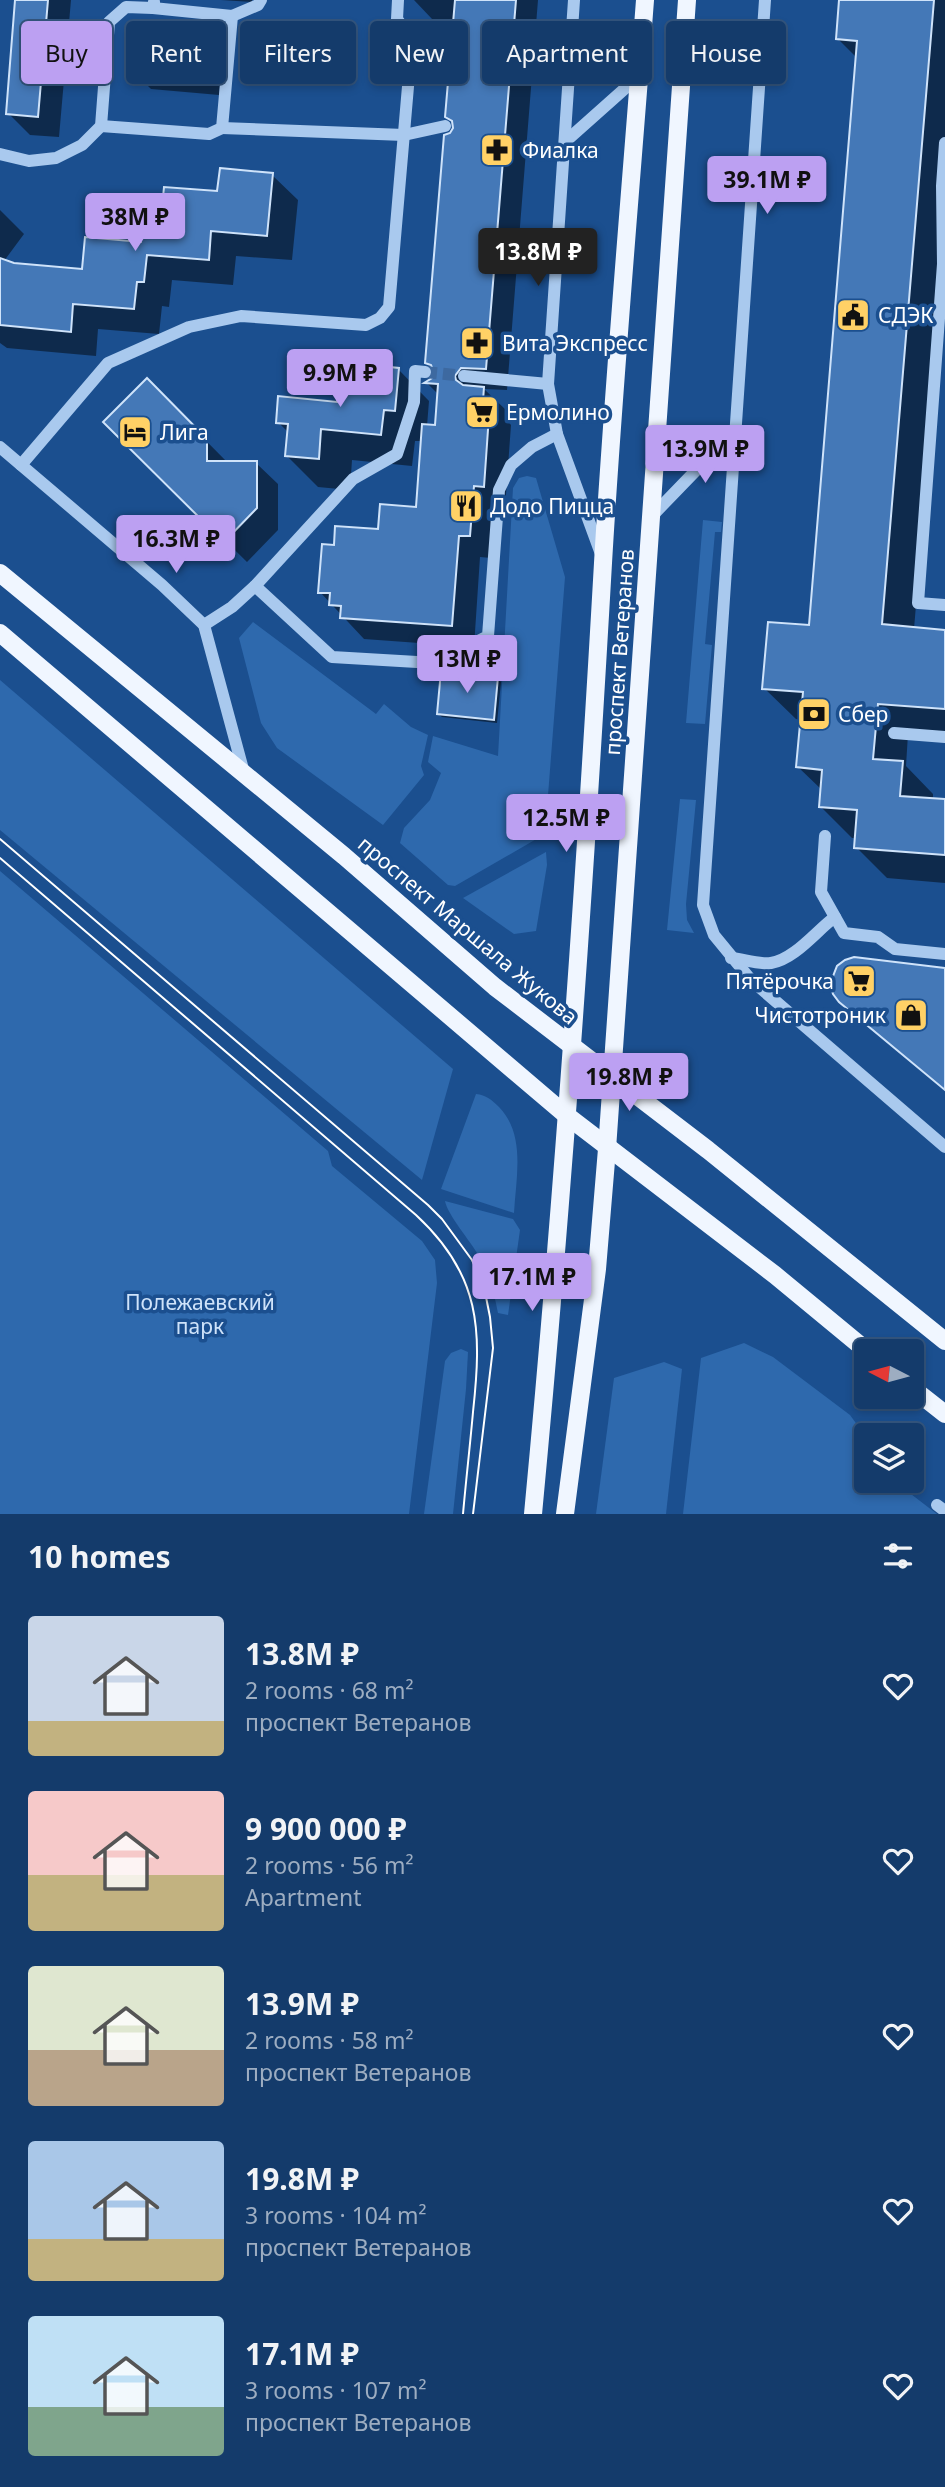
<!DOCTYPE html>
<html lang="en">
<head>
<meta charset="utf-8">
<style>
	body { margin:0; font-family:"Noto Sans",sans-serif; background:#214673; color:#f1f3f6; height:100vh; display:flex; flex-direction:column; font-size:26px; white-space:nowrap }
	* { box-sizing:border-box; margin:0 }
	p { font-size:23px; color:#9dadc1 }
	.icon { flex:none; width:38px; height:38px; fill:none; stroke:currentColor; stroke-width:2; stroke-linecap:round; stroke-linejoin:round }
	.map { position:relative; height:1514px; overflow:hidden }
	.drawer { display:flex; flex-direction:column; background:#143b6b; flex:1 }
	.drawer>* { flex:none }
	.banner { position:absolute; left:21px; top:21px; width:903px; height:63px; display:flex; gap:14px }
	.needle { width:46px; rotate:276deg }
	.controls { position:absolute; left:854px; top:1339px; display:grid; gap:14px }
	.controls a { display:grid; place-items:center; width:70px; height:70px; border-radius:7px; background:#143b6b; box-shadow:0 4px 10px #0003,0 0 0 2px #33557e; font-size:35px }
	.price { position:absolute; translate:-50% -60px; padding:0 16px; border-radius:7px; background:#bca0f2; color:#111; font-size:23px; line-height:46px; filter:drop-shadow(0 2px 4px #0008) }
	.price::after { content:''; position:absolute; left:50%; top:42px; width:21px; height:16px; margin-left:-10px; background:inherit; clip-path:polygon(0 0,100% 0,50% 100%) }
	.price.active { background:#222; color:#fff }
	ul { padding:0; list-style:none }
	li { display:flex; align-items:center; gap:21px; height:175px; padding:0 28px }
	li span { display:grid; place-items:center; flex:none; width:196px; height:140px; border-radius:7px; color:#555 }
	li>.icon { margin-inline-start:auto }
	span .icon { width:84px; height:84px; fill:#fffc; stroke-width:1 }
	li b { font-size:30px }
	h2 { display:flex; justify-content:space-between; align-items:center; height:84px; padding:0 28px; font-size:30px }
	.pill { padding:0 24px; border-radius:7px; background:#143b6b; box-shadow:0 4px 10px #0003,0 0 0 2px #33557e; font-size:24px; line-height:63px }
	.pill.active { background:#bca0f2; color:#111 }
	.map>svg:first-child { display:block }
	.green { fill:#2e69ad }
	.shadow { fill:#0007 }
	.building { fill:#4478b7; stroke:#cfe3fa; stroke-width:2 }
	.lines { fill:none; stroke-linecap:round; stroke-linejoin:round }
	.minor-tunnel { stroke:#3d69a0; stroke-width:12; stroke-dasharray:12 6; stroke-linecap:butt }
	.minor { stroke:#a9c9ee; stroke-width:12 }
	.major { stroke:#f0f6ff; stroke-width:18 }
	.tram { stroke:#fff; stroke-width:2 }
	.labels { text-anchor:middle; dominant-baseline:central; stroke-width:7; stroke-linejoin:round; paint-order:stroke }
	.poi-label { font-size:21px; fill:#fff; stroke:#1b4f8f; text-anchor:start }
	.street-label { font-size:21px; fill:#fff; stroke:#1b4f8f }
	.park-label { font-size:21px; fill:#cfe3fa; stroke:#1b4f8f }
</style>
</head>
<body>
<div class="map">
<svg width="945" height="1514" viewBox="0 0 945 1514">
	<rect width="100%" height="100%" fill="#1b4f8f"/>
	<g class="green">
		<polygon points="527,476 536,478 565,577 545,834 455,886 448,885 400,843 404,828 430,800 441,773 428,762 433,736 498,756 513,488 519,478"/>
		<polygon points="703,520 722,522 721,532 715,532 705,644 712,645 705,724 686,723"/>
		<polygon points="253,622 376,714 384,704 411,727 428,735 421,766 424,775 383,825 277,748 261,723 239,638"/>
		<polygon points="0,680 453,1069 422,1180 0,830"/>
		<polygon points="680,799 696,800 686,904 687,920 694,933 667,930"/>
		<polygon points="546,852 547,865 536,931 514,934 463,898"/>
		<polygon points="0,871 328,1151 332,1166 422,1241 435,1260 437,1283 409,1514 0,1514"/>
		<path d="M476,1094C486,1095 492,1100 499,1107C526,1135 516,1177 514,1213L441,1189Z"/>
		<path d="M445,1201L513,1219L520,1230L508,1315L498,1313C494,1293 490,1274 479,1256C471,1242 447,1214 445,1201Z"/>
		<polygon points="744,1343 773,1357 850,1415 866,1437 866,1480 900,1481 907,1491 937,1514 683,1514 701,1358"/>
		<polygon points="461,1349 468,1352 466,1389 453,1514 424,1514 445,1361 451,1353"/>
		<polygon points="664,1362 682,1369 666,1514 596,1514 614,1378"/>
	</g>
	<g class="shadow">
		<polygon points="17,0 71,0 59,137 30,135 8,113"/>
		<polygon points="221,0 252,0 252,2"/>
		<polygon points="414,0 538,0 507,390 484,389 506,410 505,418 511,425 505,508 495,508 491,558 480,557 474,647 364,639 320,592 335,547 380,531 417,508 422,441 415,441 412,466 352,460 350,490 318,487 287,456 289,433 278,422 338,403 398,369 429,401 427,426 436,427 439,395 427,383 433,379 435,370 427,363 454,124 447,117 455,20 432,19"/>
		<polygon points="841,0 945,0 945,261 914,629 945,632 945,737 908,734 906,766 933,794 933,800 945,801 945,883 887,878 856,847 857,838 852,838 821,807 822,790 798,767 802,720 796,719 764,688 810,627 857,58 837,38"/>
		<polygon points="211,43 223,55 219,95 151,89 139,77"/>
		<polygon points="272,175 298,200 292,260 236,256 233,285 172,280 169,307 162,306 159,334 98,329 96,356 7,348 0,343 0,210 24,234 4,261 14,265 84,271 143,244 163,220 219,193"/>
		<polygon points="147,381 228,463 256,463 278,484 278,530 247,562 105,422"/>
		<polygon points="497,678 501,682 497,723 442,717 438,714"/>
	</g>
	<g class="building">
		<polygon points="15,0 48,0 38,117 6,114"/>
		<polygon points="455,0 516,0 486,369 461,368 455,376 456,380 463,385 484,387 483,401 490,401 484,487 474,486 470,536 459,536 452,626 340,618 341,606 329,605 330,593 318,593 322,544 334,545 335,526 378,529 380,504 416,507 422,424 435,425 438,384 424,383 432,378 434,372 431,365 425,363 444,135 450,133 453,128 452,121 445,117"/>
		<polygon points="839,0 934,0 882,624 945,630 945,709 878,704 873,759 903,761 900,796 945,799 945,855 854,848 857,810 819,807 822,770 796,767 803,692 762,689 768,622 809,625 857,41 836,39"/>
		<polygon points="141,35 212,42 208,84 137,78"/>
		<polygon points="220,168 273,173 267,236 211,231 209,260 147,255 144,282 137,282 134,309 73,304 71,332 0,325 0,258 14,263 82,269 85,237 141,242 144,216 161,218 164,187 217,191"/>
		<polygon points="340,362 399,368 395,411 384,410 381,435 321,429 319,459 285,456 288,424 276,423 278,396 337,402"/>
		<polygon points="147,378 207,439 207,461 257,461 257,508 224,542 103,422"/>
		<polygon points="441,671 498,677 494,720 437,714"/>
		<polygon points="854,957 945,968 945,1090 839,1002 833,994 830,984 837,966 845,960"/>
	</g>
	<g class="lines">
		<polyline class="minor-tunnel" points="425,372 464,376"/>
		<g class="minor">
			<polyline points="574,0 548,384 557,434 601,554"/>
			<polyline points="765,0 703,905 714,935 751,980 945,1147"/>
			<polyline points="232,16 258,5 261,0"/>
			<polyline points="101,126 209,134 222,128 232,16 153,8"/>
			<polyline points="222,128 404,135 445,126"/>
			<polyline points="566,141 639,76"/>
			<polyline points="945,143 942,186 943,264 918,603 945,605"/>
			<polyline points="0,154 29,161 56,158 82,145 101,126 109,22 126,7 153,8 154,2"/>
			<polyline points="464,376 548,384"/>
			<polyline points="0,447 162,585 204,625 244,773"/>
			<polyline points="21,465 108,363 189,327 241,316 366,325 380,318 389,307 412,40 397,19 398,0"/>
			<polyline points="651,517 736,429"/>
			<polyline points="255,586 332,657 434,663 488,636 499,490 511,465 532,447 557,434"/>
			<polyline points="204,625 232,607 255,586 353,479 397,454 414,402 415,371 425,372"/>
			<polyline points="894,733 945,737"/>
			<polyline points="825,836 821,892 844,933 878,937 895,949 945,954"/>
			<path d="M731,958C743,959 759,965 771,963C795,959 816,931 835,917"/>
			<polyline points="937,1505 945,1511"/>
		</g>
		<g class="major">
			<polyline points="0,573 344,856 495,987 708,1150 945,1341"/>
			<polyline points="0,633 566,1115 775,1275 867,1351"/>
			<polyline points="912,1388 945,1414"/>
			<path d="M533,1514C563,1198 585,880 603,563C614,375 631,188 645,0"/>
			<polyline points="565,1514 597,1269 607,1149 687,0"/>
		</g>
		<g class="tram">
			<polyline points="0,839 428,1205 442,1219 472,1260 484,1287 490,1317 493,1348 473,1514"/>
			<path d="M0,858L416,1215C481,1275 482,1330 473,1412C470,1446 466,1480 463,1514"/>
		</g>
	</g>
	<defs>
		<g id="pharmacy-square" transform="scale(1.75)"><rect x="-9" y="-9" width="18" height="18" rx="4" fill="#ffd166" stroke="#1b4f8f"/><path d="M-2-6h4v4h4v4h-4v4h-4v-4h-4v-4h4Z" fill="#111"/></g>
		<g id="civic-square" transform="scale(1.75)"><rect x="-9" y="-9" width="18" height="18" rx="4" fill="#ffd166" stroke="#1b4f8f"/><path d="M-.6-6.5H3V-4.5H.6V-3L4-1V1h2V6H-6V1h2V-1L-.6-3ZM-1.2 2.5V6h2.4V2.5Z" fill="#111"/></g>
		<g id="supermarket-square" transform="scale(1.75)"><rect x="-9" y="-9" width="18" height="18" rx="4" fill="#ffd166" stroke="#1b4f8f"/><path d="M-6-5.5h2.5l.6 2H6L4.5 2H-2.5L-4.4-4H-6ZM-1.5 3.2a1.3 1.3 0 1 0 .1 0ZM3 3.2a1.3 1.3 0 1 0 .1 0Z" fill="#111"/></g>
		<g id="hotel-square" transform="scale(1.75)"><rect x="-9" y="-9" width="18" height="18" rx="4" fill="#ffd166" stroke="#1b4f8f"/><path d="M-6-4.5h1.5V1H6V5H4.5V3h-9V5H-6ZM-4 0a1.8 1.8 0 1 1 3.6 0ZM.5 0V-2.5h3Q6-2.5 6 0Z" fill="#111"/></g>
		<g id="restaurant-square" transform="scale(1.75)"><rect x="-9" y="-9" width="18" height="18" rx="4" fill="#ffd166" stroke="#1b4f8f"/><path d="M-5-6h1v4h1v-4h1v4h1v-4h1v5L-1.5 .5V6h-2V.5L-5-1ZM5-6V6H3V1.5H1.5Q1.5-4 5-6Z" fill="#111"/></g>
		<g id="bank-square" transform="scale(1.75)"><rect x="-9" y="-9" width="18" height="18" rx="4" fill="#ffd166" stroke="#1b4f8f"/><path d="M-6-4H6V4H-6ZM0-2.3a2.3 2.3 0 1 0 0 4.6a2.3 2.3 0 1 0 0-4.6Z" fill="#111"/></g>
		<g id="shop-square" transform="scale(1.75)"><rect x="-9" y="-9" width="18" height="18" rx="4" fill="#ffd166" stroke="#1b4f8f"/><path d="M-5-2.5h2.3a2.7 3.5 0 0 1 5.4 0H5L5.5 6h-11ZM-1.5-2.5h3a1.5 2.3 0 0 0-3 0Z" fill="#111"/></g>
	</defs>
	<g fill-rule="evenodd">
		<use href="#pharmacy-square" x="497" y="150"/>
		<use href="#civic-square" x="853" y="315"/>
		<use href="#pharmacy-square" x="477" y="343"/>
		<use href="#supermarket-square" x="482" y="412"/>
		<use href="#hotel-square" x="135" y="432"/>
		<use href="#restaurant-square" x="466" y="506"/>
		<use href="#bank-square" x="814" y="714"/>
		<use href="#supermarket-square" x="859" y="981"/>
		<use href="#shop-square" x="911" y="1015"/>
	</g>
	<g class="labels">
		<g class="poi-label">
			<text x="522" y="150">Фиалка</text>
			<text x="878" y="315">СДЭК</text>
			<text x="502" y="343">Вита Экспресс</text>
			<text x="506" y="412">Ермолино</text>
			<text x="160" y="432">Лига</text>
			<text x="490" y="506">Додо Пицца</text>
			<text x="838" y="714">Сбер</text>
			<text x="834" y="981" text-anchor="end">Пятёрочка</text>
			<text x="886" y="1015" text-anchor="end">Чистотроник</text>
		</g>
		<g class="street-label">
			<text transform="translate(619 652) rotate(-86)">проспект Ветеранов</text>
			<text transform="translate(468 930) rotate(40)">проспект Маршала Жукова</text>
		</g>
		<g class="park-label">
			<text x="200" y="1302">Полежаевский<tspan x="200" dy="24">парк</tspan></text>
		</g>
	</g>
</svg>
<div class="controls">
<a><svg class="needle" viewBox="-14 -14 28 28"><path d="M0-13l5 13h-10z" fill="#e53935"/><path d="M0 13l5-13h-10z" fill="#9dadc1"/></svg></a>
<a><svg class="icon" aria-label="layers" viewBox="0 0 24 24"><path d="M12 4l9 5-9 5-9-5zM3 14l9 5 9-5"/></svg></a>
</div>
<b class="price" style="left:767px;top:216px">39.1M ₽</b>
<b class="price" style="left:135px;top:253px">38M ₽</b>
<b class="price active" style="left:538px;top:288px">13.8M ₽</b>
<b class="price" style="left:340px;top:409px">9.9M ₽</b>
<b class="price" style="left:705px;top:485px">13.9M ₽</b>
<b class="price" style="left:176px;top:575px">16.3M ₽</b>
<b class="price" style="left:467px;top:695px">13M ₽</b>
<b class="price" style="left:566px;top:854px">12.5M ₽</b>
<b class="price" style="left:629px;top:1113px">19.8M ₽</b>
<b class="price" style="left:532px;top:1313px">17.1M ₽</b>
<div class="banner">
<a class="pill active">Buy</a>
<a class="pill">Rent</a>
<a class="pill">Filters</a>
<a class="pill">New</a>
<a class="pill">Apartment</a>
<a class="pill">House</a>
</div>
</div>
<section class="drawer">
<h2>10 homes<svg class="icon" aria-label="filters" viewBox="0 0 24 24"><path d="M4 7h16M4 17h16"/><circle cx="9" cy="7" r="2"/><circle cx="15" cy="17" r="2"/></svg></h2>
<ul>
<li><span style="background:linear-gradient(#c9d6e8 75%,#c2b280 0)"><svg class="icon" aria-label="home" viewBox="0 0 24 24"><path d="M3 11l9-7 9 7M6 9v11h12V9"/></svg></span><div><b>13.8M ₽</b><p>2 rooms · 68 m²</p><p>проспект Ветеранов</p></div><svg class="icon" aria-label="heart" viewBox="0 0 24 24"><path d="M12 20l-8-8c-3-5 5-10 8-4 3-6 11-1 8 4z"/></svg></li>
<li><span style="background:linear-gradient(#f6c9c9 60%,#c2b280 0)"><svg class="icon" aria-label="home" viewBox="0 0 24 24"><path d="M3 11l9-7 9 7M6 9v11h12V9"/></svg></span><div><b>9 900 000 ₽</b><p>2 rooms · 56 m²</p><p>Apartment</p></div><svg class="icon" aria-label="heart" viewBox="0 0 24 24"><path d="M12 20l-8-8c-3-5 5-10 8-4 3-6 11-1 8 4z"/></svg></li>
<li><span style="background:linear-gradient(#dfe7d0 60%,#b9a48a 0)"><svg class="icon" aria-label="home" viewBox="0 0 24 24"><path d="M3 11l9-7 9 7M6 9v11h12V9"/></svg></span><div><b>13.9M ₽</b><p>2 rooms · 58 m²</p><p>проспект Ветеранов</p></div><svg class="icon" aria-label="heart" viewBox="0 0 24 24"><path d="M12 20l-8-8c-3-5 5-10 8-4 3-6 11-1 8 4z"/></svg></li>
<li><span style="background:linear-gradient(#a9c7e8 70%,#c2b280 0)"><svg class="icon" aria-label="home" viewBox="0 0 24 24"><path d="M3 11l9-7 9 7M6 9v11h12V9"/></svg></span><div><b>19.8M ₽</b><p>3 rooms · 104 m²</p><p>проспект Ветеранов</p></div><svg class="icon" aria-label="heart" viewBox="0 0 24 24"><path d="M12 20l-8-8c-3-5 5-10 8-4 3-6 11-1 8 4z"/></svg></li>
<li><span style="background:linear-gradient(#bfe0f5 65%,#7fa58c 0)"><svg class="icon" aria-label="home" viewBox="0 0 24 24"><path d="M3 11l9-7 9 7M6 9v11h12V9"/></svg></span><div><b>17.1M ₽</b><p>3 rooms · 107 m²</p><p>проспект Ветеранов</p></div><svg class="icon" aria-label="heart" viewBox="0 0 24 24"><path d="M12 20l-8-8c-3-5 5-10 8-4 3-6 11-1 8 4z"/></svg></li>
</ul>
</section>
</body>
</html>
